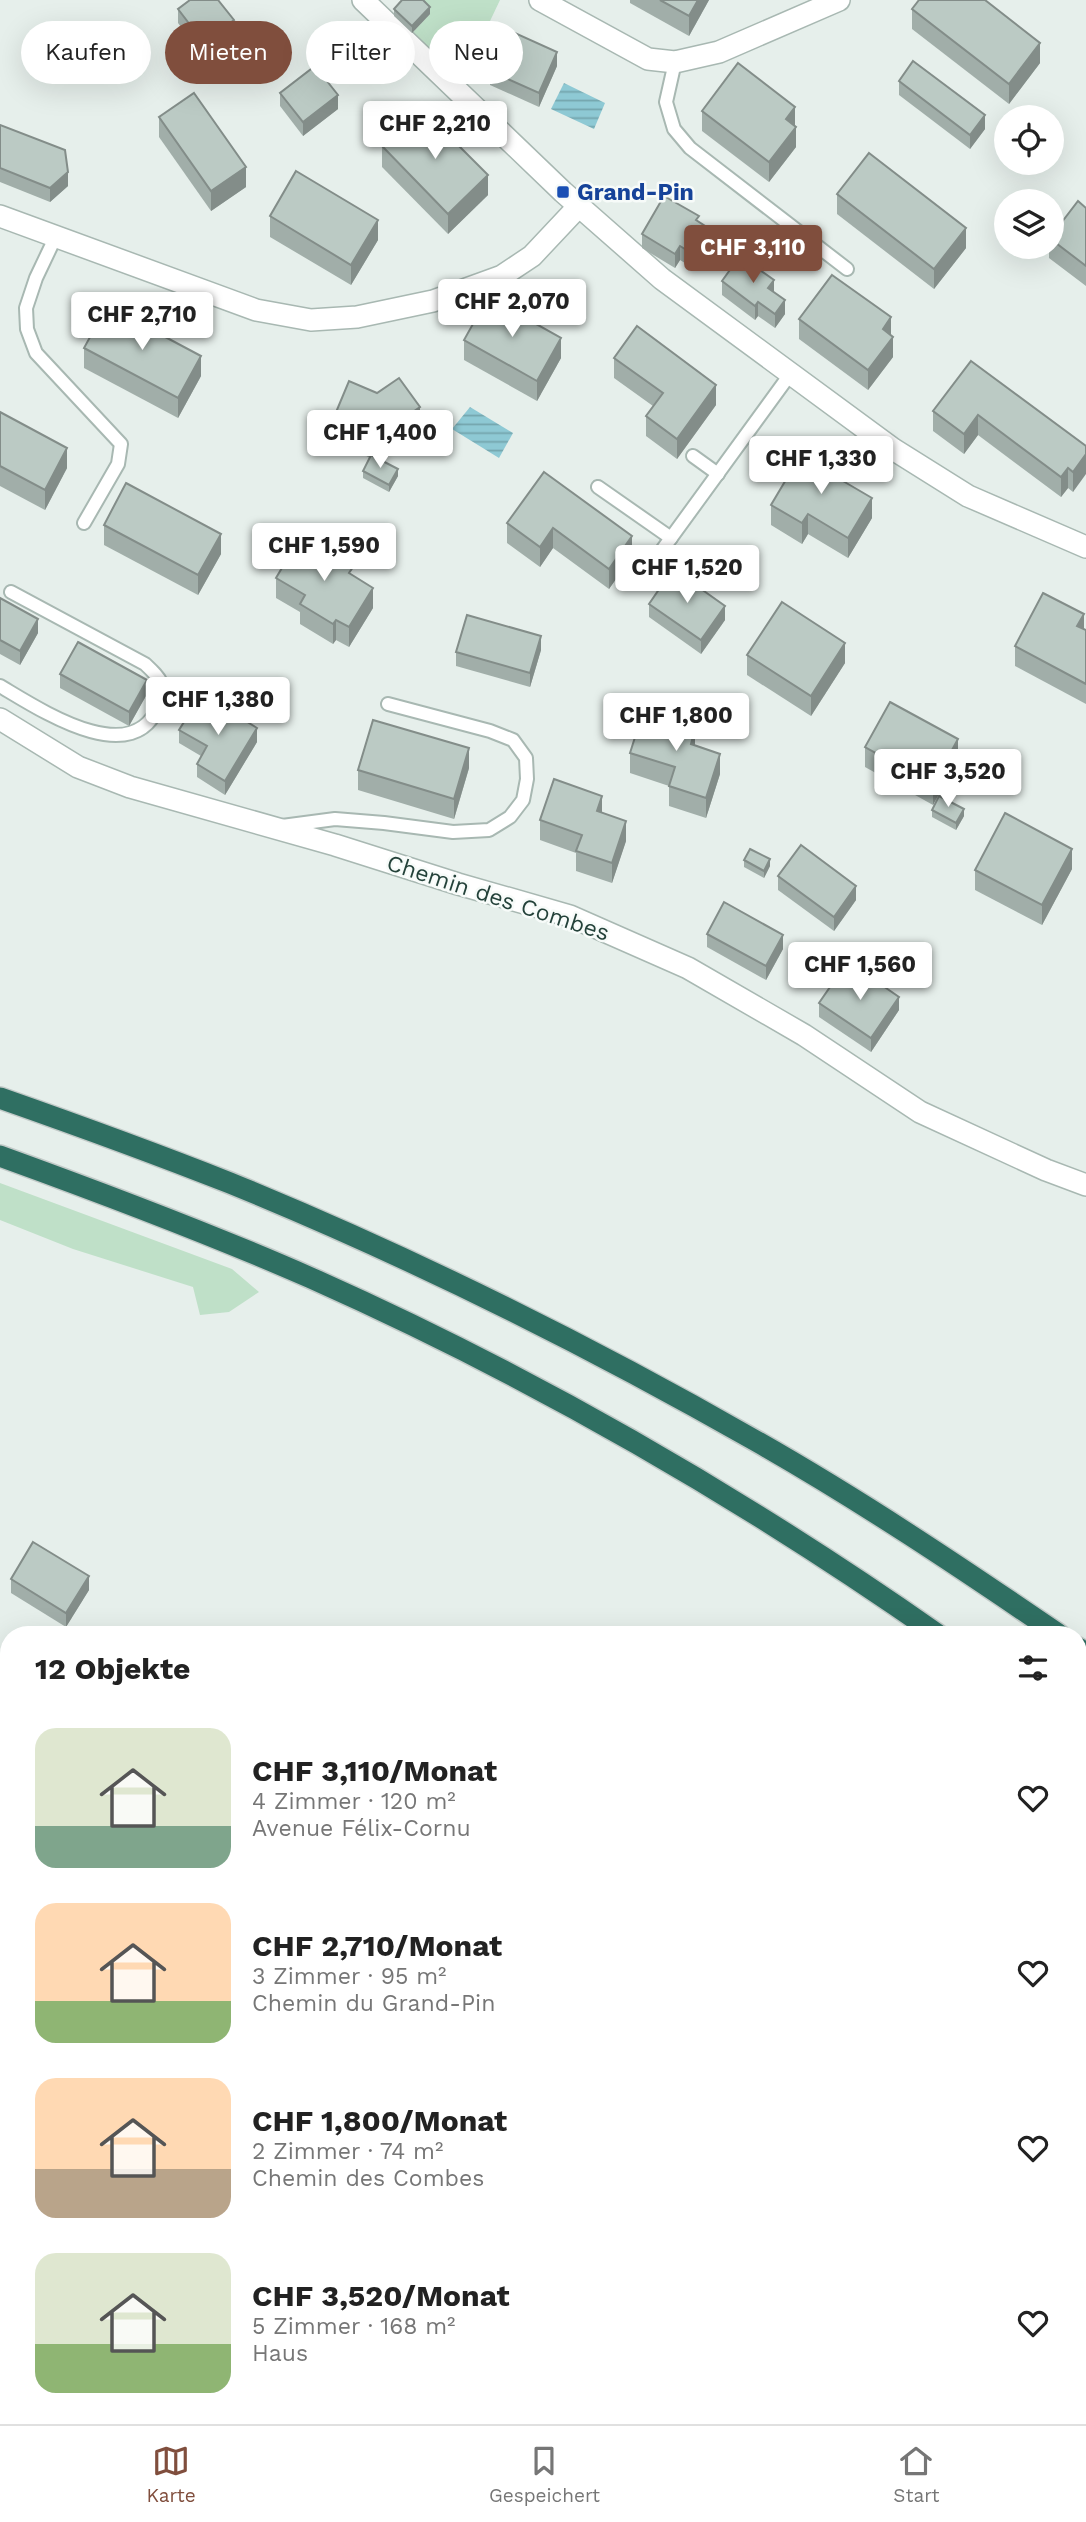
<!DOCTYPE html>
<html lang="de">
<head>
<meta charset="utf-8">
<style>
	body { margin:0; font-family:"Work Sans",sans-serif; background:#f6f6f6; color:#222; height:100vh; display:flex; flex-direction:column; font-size:26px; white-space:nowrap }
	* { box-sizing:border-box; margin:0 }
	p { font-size:23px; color:#767676 }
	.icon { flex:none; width:38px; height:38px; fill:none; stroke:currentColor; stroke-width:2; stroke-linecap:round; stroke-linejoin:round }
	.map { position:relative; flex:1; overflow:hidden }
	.sheet { position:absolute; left:0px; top:1626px; width:1087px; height:800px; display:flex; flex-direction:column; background:#fff; border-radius:28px 28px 0 0; box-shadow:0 7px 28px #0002 }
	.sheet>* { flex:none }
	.banner { position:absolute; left:21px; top:21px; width:700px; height:63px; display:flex; gap:14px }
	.buttons { position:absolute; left:994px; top:105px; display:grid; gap:14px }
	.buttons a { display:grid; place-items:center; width:70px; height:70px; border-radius:50%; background:#fff; box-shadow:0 7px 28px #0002; font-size:35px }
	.price { position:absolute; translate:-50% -60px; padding:0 16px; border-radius:7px; background:#fff; color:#222; font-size:23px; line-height:46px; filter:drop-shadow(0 2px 4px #0008) }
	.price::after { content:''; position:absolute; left:50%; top:42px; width:21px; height:16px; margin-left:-10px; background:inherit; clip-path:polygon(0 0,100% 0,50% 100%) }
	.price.selected { background:#804e3d; color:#fff }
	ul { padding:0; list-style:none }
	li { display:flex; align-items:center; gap:21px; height:175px; padding:0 35px }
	li span { display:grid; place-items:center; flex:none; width:196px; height:140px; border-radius:21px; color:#555 }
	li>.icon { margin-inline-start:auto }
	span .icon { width:84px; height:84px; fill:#fffc; stroke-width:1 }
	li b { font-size:30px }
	h2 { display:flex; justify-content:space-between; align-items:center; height:84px; padding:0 35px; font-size:30px }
	.pill { padding:0 24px; border-radius:32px; background:#fff; box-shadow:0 7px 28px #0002; font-size:24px; line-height:63px }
	.pill.selected { background:#804e3d; color:#fff }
	.tab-bar { display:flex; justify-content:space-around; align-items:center; height:98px; border-top:2px solid #e0e0e0; background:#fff; font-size:19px; color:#767676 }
	.tab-bar a { display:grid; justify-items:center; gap:4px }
	.tab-bar .selected { color:#804e3d }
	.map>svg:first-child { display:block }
	.green { fill:#bfe0c8 }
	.water { fill:url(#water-rules) }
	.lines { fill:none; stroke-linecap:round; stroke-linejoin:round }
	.service-casing { stroke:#a8b8b2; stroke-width:16 }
	.minor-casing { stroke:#a8b8b2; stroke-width:24 }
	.tertiary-casing { stroke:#a8b8b2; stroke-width:24 }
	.motorway-casing { stroke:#c2cac8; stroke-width:24 }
	.service { stroke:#fff; stroke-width:12 }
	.minor { stroke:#fff; stroke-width:21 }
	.tertiary { stroke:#fff; stroke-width:21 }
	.motorway { stroke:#2f6f62; stroke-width:21 }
	.wall { fill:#a1aea9 }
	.shaded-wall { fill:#838d89 }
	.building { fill:#bbcac4; stroke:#838d89; stroke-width:2 }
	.transit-dot { fill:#1a4fb4; stroke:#f7fbf9; stroke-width:2.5 }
	.labels { text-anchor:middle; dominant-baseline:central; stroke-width:5; stroke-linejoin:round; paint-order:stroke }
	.transit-label { font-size:23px; font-weight:bold; fill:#164399; stroke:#f7fbf9; text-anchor:start }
	.street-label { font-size:23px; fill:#24423a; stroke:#f7fbf9 }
</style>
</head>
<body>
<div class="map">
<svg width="1086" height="2424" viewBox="0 0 1086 2424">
	<defs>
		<pattern id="water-rules" width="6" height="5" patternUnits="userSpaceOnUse" patternTransform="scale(1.75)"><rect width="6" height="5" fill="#8ec9d4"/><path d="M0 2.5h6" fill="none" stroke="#74a5ad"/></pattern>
	</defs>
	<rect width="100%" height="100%" fill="#e6efeb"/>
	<g class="green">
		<polygon points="415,0 500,0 462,80 412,33 430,14"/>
		<polygon points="0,1183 232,1269 259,1292 229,1312 200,1315 193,1287 73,1249 0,1220"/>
		<polygon points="517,2417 591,2417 608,2424 568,2424"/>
	</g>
	<g class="water">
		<polygon points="564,83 605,103 594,129 551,109"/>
		<polygon points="470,407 513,433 499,458 452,429"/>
	</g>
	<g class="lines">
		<g class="service-casing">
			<g id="service">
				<polyline points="675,62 666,102 674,129 690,148 847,269"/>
				<polyline points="55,238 36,278 26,308 27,329 36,353 121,444 118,464 84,523"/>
				<polyline points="693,456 718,474"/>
				<polyline points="598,487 671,538"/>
				<polyline points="644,575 791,373"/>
				<path d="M0,686C39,709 133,772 159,705C167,684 160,678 145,664L11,592"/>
				<polyline points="282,826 335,819 384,823 453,832 489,830 510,817 523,800 527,779 526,758 513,740 490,731 388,704"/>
				<polyline points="0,2035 9,2040"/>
			</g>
		</g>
		<g class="minor-casing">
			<g id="minor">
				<polyline points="363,0 563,192 662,279 893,449 968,496 1086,547"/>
				<polyline points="540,0 648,59 675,62 719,52 839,0"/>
				<polyline points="0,216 256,310 311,320 357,317 433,301 502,276 532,256 579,206"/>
				<polyline points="0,719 78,767 130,787 335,845 458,884 570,916 688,968 804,1035 920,1112 1046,1170 1086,1185"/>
				<polyline points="1078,2235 1086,2242"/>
				<polyline points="0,2245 9,2247"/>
				<polyline points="0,2277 9,2281"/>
				<polyline points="402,2417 457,2424"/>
			</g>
		</g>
		<g class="tertiary-casing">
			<g id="tertiary">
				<polyline points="0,2078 9,2083"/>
				<polyline points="610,2417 629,2424"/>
			</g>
		</g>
		<g class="motorway-casing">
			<g id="motorway">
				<path d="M0,1098C77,1125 154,1153 230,1183C411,1257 586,1344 756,1441C860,1500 960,1567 1058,1634"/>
				<path d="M0,1156C105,1194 209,1233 311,1278C531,1376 741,1497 937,1634"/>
				<polyline points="1078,1648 1086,1654"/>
				<polyline points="1078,1737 1086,1743"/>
			</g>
		</g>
		<use href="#service" class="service"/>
		<use href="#minor" class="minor"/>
		<use href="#tertiary" class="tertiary"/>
		<use href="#motorway" class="motorway"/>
	</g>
	<g class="wall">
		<polygon points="630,0 709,0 689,36 630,3"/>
		<polygon points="178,9 234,34 204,57 178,23"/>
		<polygon points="394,9 430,14 412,33 394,16"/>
		<polygon points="912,9 1040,63 1009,104 912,29"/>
		<polygon points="557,66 539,107 490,85 490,71"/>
		<polygon points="899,81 985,129 970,149 899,95"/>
		<polygon points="280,93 338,109 303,136 280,106"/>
		<polygon points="702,111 795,126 796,147 769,182 702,131"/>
		<polygon points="159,117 246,187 211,211 159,137"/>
		<polygon points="0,125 68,186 50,202 0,182"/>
		<polygon points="382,146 488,195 448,234 382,167"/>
		<polygon points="837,194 966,248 934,289 837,214"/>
		<polygon points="1086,208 1086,286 1049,258 1049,247 1052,247 1052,235"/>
		<polygon points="270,216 378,240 351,285 270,237"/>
		<polygon points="699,222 713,245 698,271 680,260 675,268 642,248 642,234"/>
		<polygon points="722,281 774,293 785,314 775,328 758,316 755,320 722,295"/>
		<polygon points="799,319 891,335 893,357 868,390 799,339"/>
		<polygon points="464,340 561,358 537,401 464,360"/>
		<polygon points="84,348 201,376 178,418 84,368"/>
		<polygon points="614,358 716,405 677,459 646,436 646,416 653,406 614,378"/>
		<polygon points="971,361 1086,446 1073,492 1068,488 1061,497 978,435 964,454 933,431 933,411"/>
		<polygon points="0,412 67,468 45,510 0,486"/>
		<polygon points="334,417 420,421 390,442 381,460 398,476 389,492 363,478 363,471 370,458 359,452 359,441 334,430"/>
		<polygon points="544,472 632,556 609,589 553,548 540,567 507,543 507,523"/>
		<polygon points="834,476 872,518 848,558 808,534 802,544 771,525 771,505"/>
		<polygon points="104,525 221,554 198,595 104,545"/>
		<polygon points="353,576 373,608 349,647 336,640 333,644 300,624 300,612 276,598 276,578"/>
		<polygon points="0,598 38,633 20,665 0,654"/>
		<polygon points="649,604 725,620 701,654 649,617"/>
		<polygon points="1084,629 1086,630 1086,704 1015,666 1015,646"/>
		<polygon points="541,650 530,687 456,666 456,652"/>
		<polygon points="747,655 845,663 811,716 747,675"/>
		<polygon points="60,674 147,694 129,726 60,688"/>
		<polygon points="179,730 257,742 225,795 197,777 197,764 201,756 179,743"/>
		<polygon points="695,746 720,774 706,818 669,806 669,786 630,773 630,753"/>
		<polygon points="865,747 958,759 933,805 865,767"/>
		<polygon points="469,768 454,819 358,790 358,770"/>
		<polygon points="932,810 964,816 956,830 932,817"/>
		<polygon points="602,813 626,841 612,883 576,871 576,853 540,840 540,820"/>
		<polygon points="744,860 770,866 764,878 744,867"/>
		<polygon points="1072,869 1042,925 975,890 975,870"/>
		<polygon points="778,876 856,900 834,931 778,890"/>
		<polygon points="707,934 783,949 766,980 707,947"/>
		<polygon points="846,983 899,1010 871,1052 819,1017 819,1003"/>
		<polygon points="11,1579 89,1590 66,1627 11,1593"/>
		<polygon points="9,1788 9,1846 0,1841 0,1804"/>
		<polygon points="0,1973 9,1977 9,2034 0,2029"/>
		<polygon points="9,2164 9,2234 0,2230 0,2187"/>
		<polygon points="30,2417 77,2417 74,2424 48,2424"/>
		<polygon points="152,2417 219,2417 216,2424 164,2424 152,2419"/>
	</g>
	<g class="shaded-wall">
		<polygon points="698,0 709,0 689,36 689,16"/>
		<polygon points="430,7 430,14 412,33 412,26"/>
		<polygon points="234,20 234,34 204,57 204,43"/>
		<polygon points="1040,43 1040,63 1009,104 1009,84"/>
		<polygon points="557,52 557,66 539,107 539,93"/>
		<polygon points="338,95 338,109 303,136 303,122"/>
		<polygon points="795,107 795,127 786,119"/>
		<polygon points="985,115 985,129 970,149 970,135"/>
		<polygon points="796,127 796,147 769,182 769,162"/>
		<polygon points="246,167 246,187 211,211 211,191"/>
		<polygon points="68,172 68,186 50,202 50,188"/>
		<polygon points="488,175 488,195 448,234 448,214"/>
		<polygon points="378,220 378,240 351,285 351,265"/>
		<polygon points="966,228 966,248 934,289 934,269"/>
		<polygon points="713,231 713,245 698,271 698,257"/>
		<polygon points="680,246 680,260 675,268 675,254"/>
		<polygon points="774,280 774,294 768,288"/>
		<polygon points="785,300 785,314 775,328 775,314"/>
		<polygon points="758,302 758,316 755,320 755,306"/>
		<polygon points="891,317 891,337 883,329"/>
		<polygon points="893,337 893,357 868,390 868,370"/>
		<polygon points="561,338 561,358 537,401 537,381"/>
		<polygon points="201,356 201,376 178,418 178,398"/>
		<polygon points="716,385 716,405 677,459 677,439"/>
		<polygon points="420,407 420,421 390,442 380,463 380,449 390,428"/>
		<polygon points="978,415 978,435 964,454 964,434"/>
		<polygon points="67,448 67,468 45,510 45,490"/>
		<polygon points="1086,454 1086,474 1073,492 1073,472"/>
		<polygon points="1068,468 1068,488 1061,497 1061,477"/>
		<polygon points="398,469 398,476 389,492 389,485"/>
		<polygon points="872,498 872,518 848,558 848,538"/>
		<polygon points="808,514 808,534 802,544 802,523"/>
		<polygon points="553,528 553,548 540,567 540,547"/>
		<polygon points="221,534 221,554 198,595 198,575"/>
		<polygon points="632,536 632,556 609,589 609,569"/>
		<polygon points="373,588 373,608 349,647 349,627"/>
		<polygon points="725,606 725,620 701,654 701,640"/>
		<polygon points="1084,614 1084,634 1077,626"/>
		<polygon points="38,619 38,633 20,665 20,651"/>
		<polygon points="336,620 336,640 333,644 333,624"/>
		<polygon points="541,636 541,650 530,687 530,673"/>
		<polygon points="845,643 845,663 811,716 811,696"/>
		<polygon points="147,680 147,694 129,726 129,712"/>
		<polygon points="257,728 257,742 225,795 225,781"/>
		<polygon points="695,728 695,748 691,744"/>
		<polygon points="958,739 958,759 933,805 933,785"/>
		<polygon points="469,748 469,768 454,819 454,799"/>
		<polygon points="720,754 720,774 706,818 706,798"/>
		<polygon points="602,796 602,816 597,811"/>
		<polygon points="964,809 964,816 956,830 956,823"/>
		<polygon points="626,821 626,841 612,883 612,863"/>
		<polygon points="1072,849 1072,869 1042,925 1042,905"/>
		<polygon points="770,859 770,866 764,878 764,871"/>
		<polygon points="856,886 856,900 834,931 834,917"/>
		<polygon points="783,935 783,949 766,980 766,966"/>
		<polygon points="899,997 899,1010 871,1052 871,1038"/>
		<polygon points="89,1576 89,1590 66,1627 66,1613"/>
		<polygon points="9,1682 9,1695 0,1718 0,1704"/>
		<polygon points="9,2310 9,2324 0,2344 0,2330"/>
		<polygon points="71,2417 77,2417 74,2424 70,2424"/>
		<polygon points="213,2417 219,2417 216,2424 210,2424"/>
	</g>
	<g class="building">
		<polygon points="190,0 218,0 234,20 204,43 178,9"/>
		<polygon points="402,0 423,0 430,7 412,26 394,9"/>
		<polygon points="660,0 698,0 689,16"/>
		<polygon points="919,0 985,0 1040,43 1009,84 912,9"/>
		<polygon points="508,30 557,52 539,93 490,71"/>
		<polygon points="913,61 985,115 970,135 899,81"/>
		<polygon points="738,63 795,107 786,119 796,127 769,162 702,111"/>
		<polygon points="315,66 338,95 303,122 280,93"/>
		<polygon points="194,93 246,167 211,191 159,117"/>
		<polygon points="421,108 488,175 448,214 382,146"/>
		<polygon points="0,125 65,150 68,172 50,188 0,168"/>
		<polygon points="869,153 966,228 934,269 837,194"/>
		<polygon points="296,171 378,220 351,265 270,216"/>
		<polygon points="664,196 699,216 696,220 713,231 698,257 680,246 675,254 642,234"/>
		<polygon points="1078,201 1086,208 1086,266 1052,240 1052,235"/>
		<polygon points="740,256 774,280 768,288 785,300 775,314 758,302 755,306 722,281"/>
		<polygon points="832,275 891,317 883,329 893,337 868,370 799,319"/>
		<polygon points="488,297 561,338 537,381 464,340"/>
		<polygon points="107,306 201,356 178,398 84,348"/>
		<polygon points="637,326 716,385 677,439 646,416 663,393 614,358"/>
		<polygon points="971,361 1086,446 1086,454 1073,472 1068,468 1061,477 978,415 964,434 933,411"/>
		<polygon points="399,378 420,407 390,428 380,449 359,438 363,429 334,417 349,381 377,393"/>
		<polygon points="0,412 67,448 45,490 0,466"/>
		<polygon points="803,451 834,469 831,474 872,498 848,538 808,514 802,523 771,505"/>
		<polygon points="371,455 398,469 389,485 363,471"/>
		<polygon points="544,472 632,536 609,569 553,528 540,547 507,523"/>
		<polygon points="126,483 221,534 198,575 104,525"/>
		<polygon points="301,536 353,567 349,573 373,588 349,627 336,620 333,624 300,604 305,595 276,578"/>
		<polygon points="673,569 725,606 701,640 649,604"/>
		<polygon points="1043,593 1084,614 1077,626 1086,630 1086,684 1015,646"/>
		<polygon points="0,598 38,619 20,651 0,640"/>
		<polygon points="782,602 845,643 811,696 747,655"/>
		<polygon points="467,615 541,636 530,673 456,652"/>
		<polygon points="78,642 147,680 129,712 60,674"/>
		<polygon points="199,698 231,717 233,713 257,728 225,781 197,764 207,746 179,730"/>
		<polygon points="890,702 958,739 933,785 865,747"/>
		<polygon points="643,712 695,728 691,744 720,754 706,798 669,786 675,767 630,753"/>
		<polygon points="373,720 469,748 454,799 358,770"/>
		<polygon points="554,779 602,796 597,811 626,821 612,863 576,851 582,835 540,820"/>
		<polygon points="939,796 964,809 956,823 932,810"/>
		<polygon points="1005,813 1072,849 1042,905 975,870"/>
		<polygon points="801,845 856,886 834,917 778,876"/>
		<polygon points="750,849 770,859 764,871 744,860"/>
		<polygon points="724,902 783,935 766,966 707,934"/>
		<polygon points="857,968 899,997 871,1038 819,1003 837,977 846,983"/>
		<polygon points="33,1542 89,1576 66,1613 11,1579"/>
		<polygon points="0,1668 9,1671 9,1682 0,1704"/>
		<polygon points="9,1788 9,1826 0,1821 0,1804"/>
		<polygon points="0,1973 9,1977 9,2014 0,2009"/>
		<polygon points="9,2164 9,2214 0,2210 0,2187"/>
		<polygon points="0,2304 9,2307 9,2310 0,2330"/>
		<polygon points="178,2417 213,2417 210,2424 195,2424"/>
	</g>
	<rect class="transit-dot" x="556" y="185" width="14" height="14" rx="3.5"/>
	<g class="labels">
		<g class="transit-label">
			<text x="577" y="192">Grand-Pin</text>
		</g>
		<g class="street-label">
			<text transform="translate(498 898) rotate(18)">Chemin des Combes</text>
		</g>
	</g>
</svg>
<div class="buttons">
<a><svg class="icon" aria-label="locate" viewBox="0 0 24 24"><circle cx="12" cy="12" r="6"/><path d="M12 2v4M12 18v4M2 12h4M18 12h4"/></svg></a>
<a><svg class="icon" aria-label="layers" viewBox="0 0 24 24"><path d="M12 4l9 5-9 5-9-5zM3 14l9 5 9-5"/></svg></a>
</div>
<b class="price" style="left:435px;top:161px">CHF 2,210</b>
<b class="price selected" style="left:753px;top:285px">CHF 3,110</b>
<b class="price" style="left:512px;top:339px">CHF 2,070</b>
<b class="price" style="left:142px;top:352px">CHF 2,710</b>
<b class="price" style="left:380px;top:470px">CHF 1,400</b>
<b class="price" style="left:821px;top:496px">CHF 1,330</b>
<b class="price" style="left:324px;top:583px">CHF 1,590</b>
<b class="price" style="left:687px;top:605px">CHF 1,520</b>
<b class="price" style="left:218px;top:737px">CHF 1,380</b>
<b class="price" style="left:676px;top:753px">CHF 1,800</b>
<b class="price" style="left:948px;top:809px">CHF 3,520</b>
<b class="price" style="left:860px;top:1002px">CHF 1,560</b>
<div class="banner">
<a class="pill">Kaufen</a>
<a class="pill selected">Mieten</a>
<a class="pill">Filter</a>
<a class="pill">Neu</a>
</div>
<section class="sheet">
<h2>12 Objekte<svg class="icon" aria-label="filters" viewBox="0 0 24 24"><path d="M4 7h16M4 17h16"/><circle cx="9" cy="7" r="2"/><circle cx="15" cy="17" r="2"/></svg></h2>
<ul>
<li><span style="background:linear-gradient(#dfe7d0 70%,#7fa58c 0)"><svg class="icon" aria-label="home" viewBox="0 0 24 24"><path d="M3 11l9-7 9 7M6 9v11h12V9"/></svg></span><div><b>CHF 3,110/Monat</b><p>4 Zimmer · 120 m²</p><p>Avenue Félix-Cornu</p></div><svg class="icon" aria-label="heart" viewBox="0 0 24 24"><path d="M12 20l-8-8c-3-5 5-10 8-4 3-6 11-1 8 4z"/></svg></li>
<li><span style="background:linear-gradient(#ffd9b3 70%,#8fb573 0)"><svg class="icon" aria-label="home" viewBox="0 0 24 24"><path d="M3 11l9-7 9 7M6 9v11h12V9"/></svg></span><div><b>CHF 2,710/Monat</b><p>3 Zimmer · 95 m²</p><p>Chemin du Grand-Pin</p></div><svg class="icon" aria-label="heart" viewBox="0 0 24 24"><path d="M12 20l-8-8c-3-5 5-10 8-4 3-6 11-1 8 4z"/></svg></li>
<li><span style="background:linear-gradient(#ffd9b3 65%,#b9a48a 0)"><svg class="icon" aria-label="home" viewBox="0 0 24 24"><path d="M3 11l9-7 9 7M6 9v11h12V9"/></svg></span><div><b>CHF 1,800/Monat</b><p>2 Zimmer · 74 m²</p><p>Chemin des Combes</p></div><svg class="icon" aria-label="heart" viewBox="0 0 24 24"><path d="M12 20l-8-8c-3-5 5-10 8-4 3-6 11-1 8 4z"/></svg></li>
<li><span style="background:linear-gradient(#dfe7d0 65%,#8fb573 0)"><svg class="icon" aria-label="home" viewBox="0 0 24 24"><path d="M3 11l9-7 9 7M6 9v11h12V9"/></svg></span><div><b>CHF 3,520/Monat</b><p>5 Zimmer · 168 m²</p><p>Haus</p></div><svg class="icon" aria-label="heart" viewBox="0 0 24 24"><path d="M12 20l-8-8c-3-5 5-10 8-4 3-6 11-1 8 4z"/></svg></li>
</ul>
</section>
</div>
<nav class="tab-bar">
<a class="selected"><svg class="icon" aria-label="map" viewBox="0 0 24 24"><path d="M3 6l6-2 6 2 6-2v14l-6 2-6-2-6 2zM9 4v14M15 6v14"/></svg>Karte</a>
<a><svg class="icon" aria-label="saved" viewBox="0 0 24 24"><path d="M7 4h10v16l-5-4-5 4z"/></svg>Gespeichert</a>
<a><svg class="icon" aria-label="home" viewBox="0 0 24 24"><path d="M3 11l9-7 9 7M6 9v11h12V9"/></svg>Start</a>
</nav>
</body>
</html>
